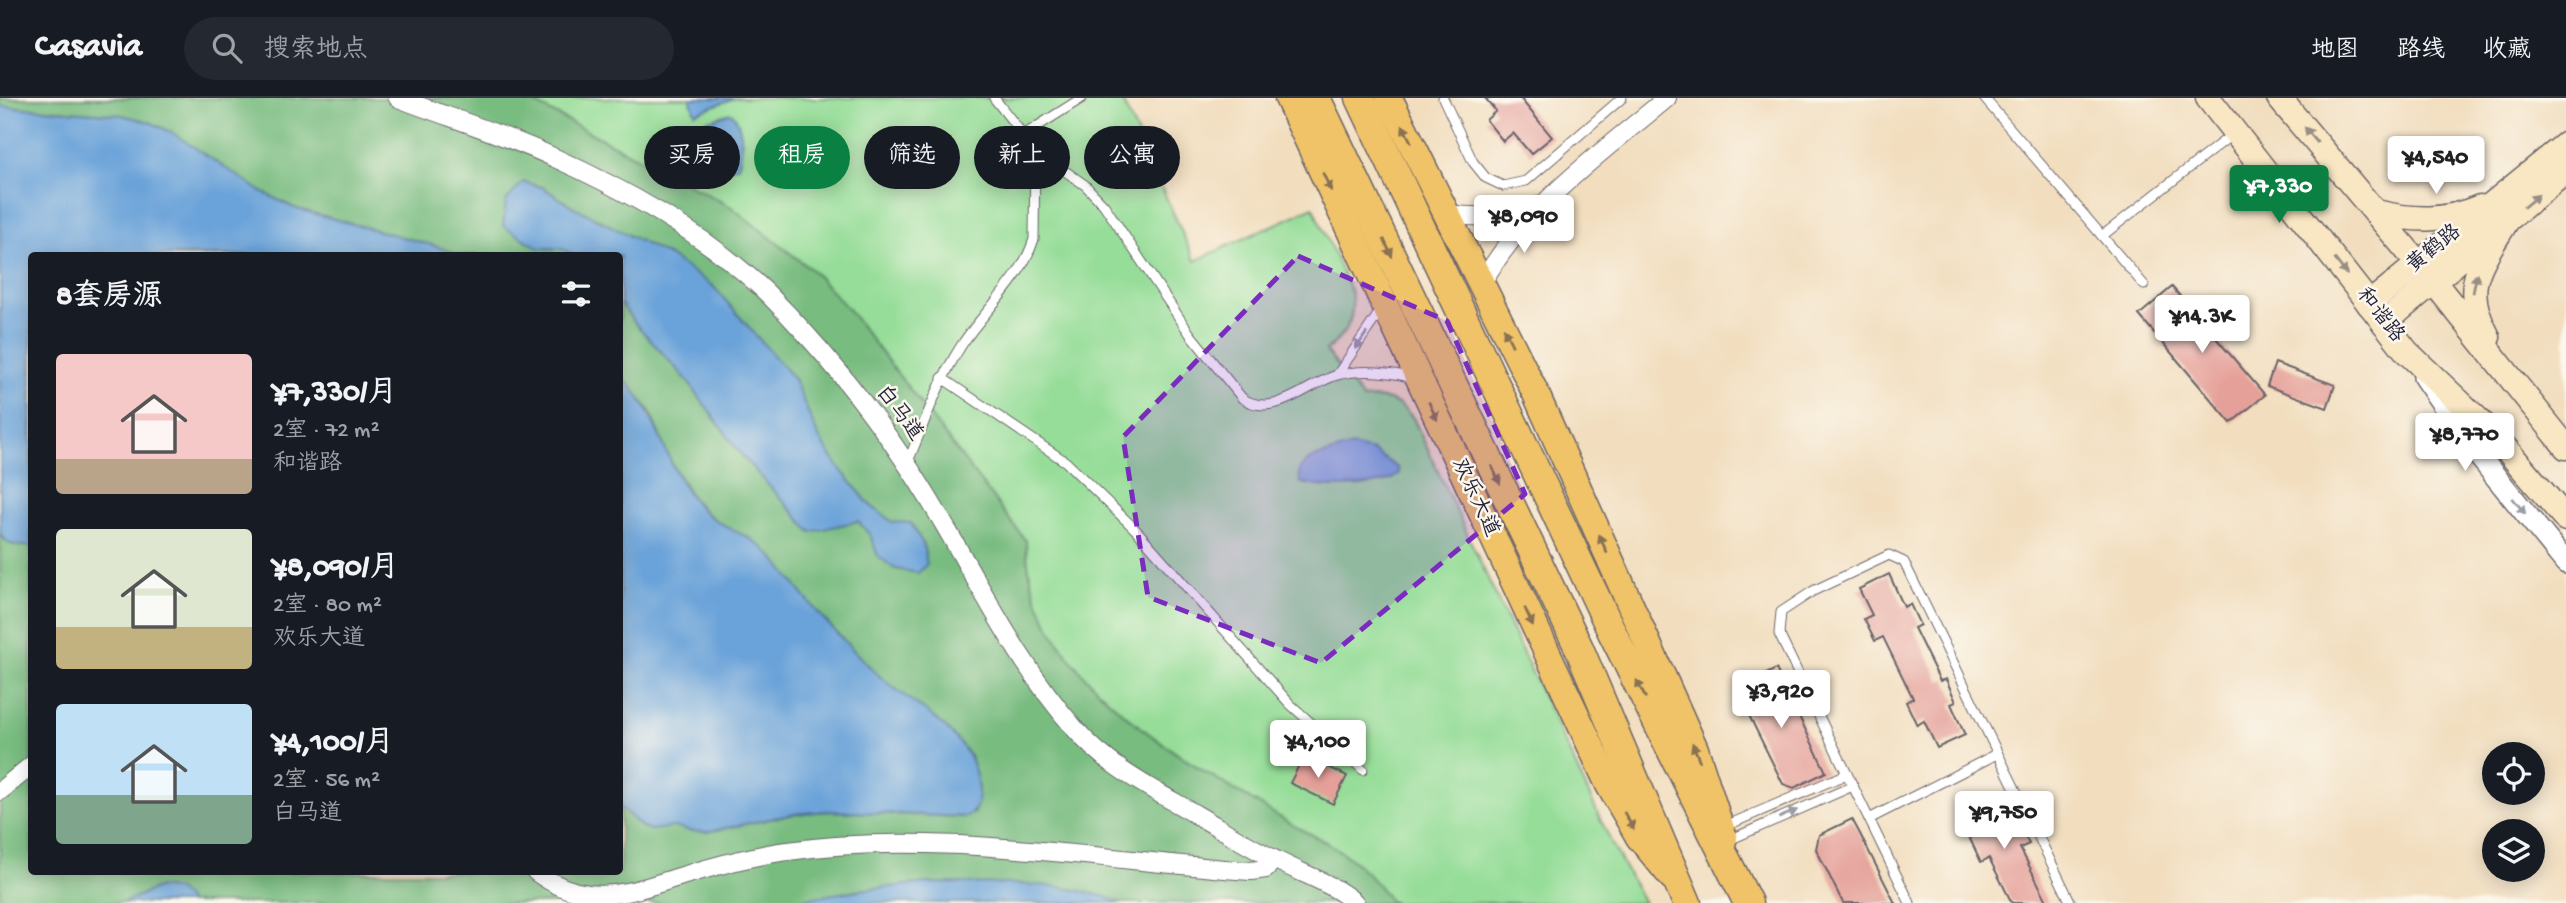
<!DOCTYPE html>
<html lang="zh">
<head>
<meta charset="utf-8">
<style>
	body { margin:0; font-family:"Gochi Hand","LXGW WenKai TC",sans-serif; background:#242831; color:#f1f3f6; height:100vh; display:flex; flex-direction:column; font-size:26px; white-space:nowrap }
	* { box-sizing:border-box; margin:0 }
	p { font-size:23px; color:#9ea1a6 }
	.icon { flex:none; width:38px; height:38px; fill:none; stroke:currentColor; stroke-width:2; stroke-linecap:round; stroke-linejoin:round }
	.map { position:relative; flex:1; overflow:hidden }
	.panel { position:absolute; left:28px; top:154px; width:595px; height:623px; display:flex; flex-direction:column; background:#171b24; border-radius:7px; box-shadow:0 4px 18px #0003 }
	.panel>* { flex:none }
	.banner { position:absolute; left:644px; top:28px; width:665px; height:63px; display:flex; gap:14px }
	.tools { position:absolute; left:2482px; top:644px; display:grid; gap:14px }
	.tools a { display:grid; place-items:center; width:63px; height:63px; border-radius:50%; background:#171b24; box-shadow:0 4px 18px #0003; font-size:35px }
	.price { position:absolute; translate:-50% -60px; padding:0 16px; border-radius:7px; background:#fff; color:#222; font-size:23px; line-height:46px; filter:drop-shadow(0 2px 4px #0008) }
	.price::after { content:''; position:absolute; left:50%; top:42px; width:21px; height:16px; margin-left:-10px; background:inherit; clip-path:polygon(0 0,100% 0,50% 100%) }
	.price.selected { background:#0b8043; color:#fff }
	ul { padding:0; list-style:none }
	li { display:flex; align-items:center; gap:21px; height:175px; padding:0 28px }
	li span { display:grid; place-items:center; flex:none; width:196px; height:140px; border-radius:7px; color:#555 }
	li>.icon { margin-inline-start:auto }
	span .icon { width:84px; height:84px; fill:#fffc; stroke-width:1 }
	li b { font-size:30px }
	h2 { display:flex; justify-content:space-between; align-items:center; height:84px; padding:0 28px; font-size:30px }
	.tag { padding:0 24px; border-radius:32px; background:#171b24; box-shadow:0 4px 18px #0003; font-size:24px; line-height:63px }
	.tag.selected { background:#0b8043; color:#fff }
	header { display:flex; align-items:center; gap:42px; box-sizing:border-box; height:98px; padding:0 35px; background:#171b24; border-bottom:2px solid #363941 }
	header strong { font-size:33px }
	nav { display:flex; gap:38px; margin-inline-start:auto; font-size:24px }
	.search { width:490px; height:63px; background:#242831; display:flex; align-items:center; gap:18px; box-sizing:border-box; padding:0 24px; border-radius:38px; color:#9ea1a6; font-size:26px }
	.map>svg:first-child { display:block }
	.green { fill:#95dd98; stroke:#5c806a; stroke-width:2; fill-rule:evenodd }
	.forest { fill:#78bc80; stroke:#4d6f5e; stroke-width:2 }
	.water { fill:#6aa3d9; stroke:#46628a; stroke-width:2 }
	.building { fill:#e5a09a }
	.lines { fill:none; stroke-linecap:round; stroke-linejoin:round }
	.service-casing { stroke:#6b6469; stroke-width:11 }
	.minor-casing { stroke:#6b6469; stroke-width:20 }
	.tertiary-casing { stroke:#6b6469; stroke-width:24 }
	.secondary-casing { stroke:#6b6469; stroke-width:27 }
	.primary-casing { stroke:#6b6469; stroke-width:29 }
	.trunk-casing { stroke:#6b6469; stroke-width:31 }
	.service { stroke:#fff; stroke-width:9 }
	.minor { stroke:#fff; stroke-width:18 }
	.tertiary { stroke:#fff; stroke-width:21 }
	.secondary { stroke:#f9e7c3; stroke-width:24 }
	.primary { stroke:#f0c369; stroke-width:26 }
	.trunk { stroke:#f0c369; stroke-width:28 }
	.oneway { fill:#897252 }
	.oneway2 { fill:#988e86 }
	.oneway3 { fill:#9c9ca7 }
	.marked { fill:#7b2cbf; fill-opacity:0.2; stroke:#7b2cbf; stroke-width:5; stroke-dasharray:14 9; stroke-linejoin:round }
	.labels { text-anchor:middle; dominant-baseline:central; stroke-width:5; stroke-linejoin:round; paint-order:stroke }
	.street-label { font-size:21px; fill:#22223b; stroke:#fbf7ec }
</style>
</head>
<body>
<header>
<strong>Casavia</strong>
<div class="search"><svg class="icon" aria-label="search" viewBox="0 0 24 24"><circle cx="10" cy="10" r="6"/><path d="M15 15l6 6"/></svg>搜索地点</div>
<nav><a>地图</a><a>路线</a><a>收藏</a></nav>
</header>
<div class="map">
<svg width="2566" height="805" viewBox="0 0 2566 805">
	<rect width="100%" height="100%" fill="#fbf7ec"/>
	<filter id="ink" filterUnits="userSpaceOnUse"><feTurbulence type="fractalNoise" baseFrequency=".0143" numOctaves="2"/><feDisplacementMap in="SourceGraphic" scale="14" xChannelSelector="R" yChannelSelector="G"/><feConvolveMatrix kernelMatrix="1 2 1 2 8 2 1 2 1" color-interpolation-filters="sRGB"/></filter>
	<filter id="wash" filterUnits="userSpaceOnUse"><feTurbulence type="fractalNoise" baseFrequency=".00686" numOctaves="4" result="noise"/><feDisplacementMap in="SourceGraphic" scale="28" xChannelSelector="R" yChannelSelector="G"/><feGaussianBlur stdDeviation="1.57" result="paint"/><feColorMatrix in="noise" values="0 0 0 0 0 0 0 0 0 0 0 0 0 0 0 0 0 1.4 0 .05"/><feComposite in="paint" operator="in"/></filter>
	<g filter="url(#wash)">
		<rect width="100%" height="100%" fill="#f2debf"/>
		<path class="green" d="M0,0H1121L1195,163L1313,109L1351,194C1356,221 1346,236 1326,253L1363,301C1386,298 1399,303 1413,320L1612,746L1644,805H0ZM32,158H620V774H32Z"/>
		<path class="forest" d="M0,0H521L532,4L730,108L813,173L848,211L1026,443C1030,586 1192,665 1298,730C1339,749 1364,766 1390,803L1396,805H1121L1082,794L1033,788L928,785L859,792L779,805H190L186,800L159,789L122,805L10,803L0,805V435C6,448 19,448 31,448L32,774H620V709L642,729H675L707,734L794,716L827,713L964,719L974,715L971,659L959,644L878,577L837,537L751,441L720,427L707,416L693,401L670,363L650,313L620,277V204L633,223L686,281L743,359L811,433L858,423L870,437L878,458L892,424L870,407L840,371L818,338L794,281L669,158L570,107L542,89L539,150L562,151L574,157H459L435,148L294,110L262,94L150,24L122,17L0,8Z"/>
		<g class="water">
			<polygon points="690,0 735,0 695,15"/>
			<path d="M0,8L122,17L150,24L171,34L262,94L294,110L435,148L459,157L32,158L31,448C18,448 7,449 0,435Z"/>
			<path d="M730,15L733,16C743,30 744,52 738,68L729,71C713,62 699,43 699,25Z"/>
			<polygon points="523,84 542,89 570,107 669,158 713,188 794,281 818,338 840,371 870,407 892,424 911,425 923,446 927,466 918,475 895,471 878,458 870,437 858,423 811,434 743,359 686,281 633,223 620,204 620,158 574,157 562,151 539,150 503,128 506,103"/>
			<path d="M620,277C658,311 663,365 695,404C718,432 746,432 769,455C783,470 796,488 809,504C830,529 852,551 875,574C912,609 978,635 978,694C978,708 977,713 965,719L827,713L794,716L707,734L690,733L675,729L650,732L642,729L620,709Z"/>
			<path d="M1352,348L1373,353L1398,370L1399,376C1383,391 1320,392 1300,384L1299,372L1310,361Z"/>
			<path d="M928,785C991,786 1062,781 1121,805H779L859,792Z"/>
			<polygon points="159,789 178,792 190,805 122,805"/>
		</g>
		<g id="blocks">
			<g class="building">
				<polygon points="1485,0 1520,0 1552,39 1531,56 1513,35 1503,43 1486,22 1496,13"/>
				<polygon points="2172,189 2265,297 2231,325 2139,217"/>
				<polygon points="2275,265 2335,287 2327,310 2267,288"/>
				<polygon points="1889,476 1904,509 1910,506 1920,527 1914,530 1940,583 1946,581 1956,604 1951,606 1965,637 1937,650 1924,623 1917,627 1906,604 1913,600 1883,539 1875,543 1864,521 1872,517 1859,491"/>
				<polygon points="1776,571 1826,674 1794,690 1783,686 1736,591"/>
				<polygon points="1304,657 1347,678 1333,706 1290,685"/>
				<polygon points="1995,697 2010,728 2018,724 2029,746 2020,750 2048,805 2012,805 1989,760 1981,764 1969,739 1977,735 1966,712"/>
				<polygon points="1852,721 1859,734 1895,805 1843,805 1816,751 1819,737"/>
			</g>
		</g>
	</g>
	<g filter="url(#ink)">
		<use href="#blocks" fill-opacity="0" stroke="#6b6469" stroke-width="2"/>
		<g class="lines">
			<g class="service-casing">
				<g id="service">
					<path d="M994,0L1035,52L1085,87L1104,107L1190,236L1242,300C1274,322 1307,286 1337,277C1361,271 1390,274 1413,280"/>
					<polyline points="1443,0 1473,64 1486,80 1503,88 1526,83 1622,0"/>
					<polyline points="1984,0 2144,187"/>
					<polyline points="1022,38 1082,0"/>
					<polyline points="2102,138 2234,35"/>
					<polyline points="1337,277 1381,212"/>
					<polyline points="942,280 1066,364 1138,434 1290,606 1363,672"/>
					<path d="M907,366C924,326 938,284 961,248C984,212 1021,183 1034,141L1035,52"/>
					<polyline points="1997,656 1869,721 1779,536 1781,514 1813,493 1889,457 1904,464 2071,805"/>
					<polyline points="1869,721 1910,805"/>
					<polyline points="1723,729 1847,676"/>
					<polyline points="1727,743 1853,688"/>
				</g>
			</g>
			<g class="minor-casing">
				<g id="minor">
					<path d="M398,0C450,20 504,36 555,60C630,94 707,137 767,195C817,245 867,306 906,365C965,452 1006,553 1076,632C1109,670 1154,692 1197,717C1223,732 1249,749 1276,762C1302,776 1333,785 1355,805"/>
					<path d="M1448,116C1485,121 1503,118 1539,108"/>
					<path d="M1482,185C1526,108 1600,56 1667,0"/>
					<polyline points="0,693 32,667"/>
					<path d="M536,774C551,785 569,794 589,796C621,800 652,787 682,778C714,768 746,759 780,754C936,731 1095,762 1251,773L1266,771L1273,761"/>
				</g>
			</g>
			<g class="tertiary-casing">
				<polyline id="tertiary" points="2424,279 2474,352 2566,465"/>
			</g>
			<g class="secondary-casing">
				<g id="secondary">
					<polyline points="2208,0 2407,254 2494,337 2566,421"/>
					<polyline points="2279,0 2433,183 2566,349"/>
					<path d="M2376,114C2413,123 2445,124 2480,109"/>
					<polyline points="2369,206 2566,46"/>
					<polyline points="2384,225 2566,73"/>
					<path d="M2488,239C2460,188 2479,169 2506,124"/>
				</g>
			</g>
			<g class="primary-casing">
				<g id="primary">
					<polyline points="1288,0 1609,687 1639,739 1672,779"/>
					<polyline points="1389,0 1535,294 1695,651 1724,740"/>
				</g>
			</g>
			<g class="trunk-casing">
				<g id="trunk">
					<polyline points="1316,0 1579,550 1687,805"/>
					<polyline points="1360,0 1612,534 1748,805"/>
				</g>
			</g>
			<use href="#service" class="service"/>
			<use href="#minor" class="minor"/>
			<use href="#tertiary" class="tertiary"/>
			<use href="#secondary" class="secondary"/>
			<use href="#primary" class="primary"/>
			<use href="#trunk" class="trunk"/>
		</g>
		<defs><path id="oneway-solid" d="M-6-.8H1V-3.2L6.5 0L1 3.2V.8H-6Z" transform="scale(1.75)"/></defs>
		<g class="oneway">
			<use href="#oneway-solid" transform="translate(1407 36) rotate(-117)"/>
			<use href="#oneway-solid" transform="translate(1327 84) rotate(65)"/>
			<use href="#oneway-solid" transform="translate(1388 150) rotate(65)"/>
			<use href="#oneway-solid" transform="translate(1508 239) rotate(-116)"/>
			<use href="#oneway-solid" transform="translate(1433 313) rotate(65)"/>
			<use href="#oneway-solid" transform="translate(1496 377) rotate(65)"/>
			<use href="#oneway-solid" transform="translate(1603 446) rotate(-114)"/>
			<use href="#oneway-solid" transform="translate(1529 519) rotate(65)"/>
			<use href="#oneway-solid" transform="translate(1641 591) rotate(-117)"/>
			<use href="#oneway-solid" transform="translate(1696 654) rotate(-112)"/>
			<use href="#oneway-solid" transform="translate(1629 723) rotate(60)"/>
		</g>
		<g class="oneway2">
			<use href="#oneway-solid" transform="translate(2311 37) rotate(-130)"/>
			<use href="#oneway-solid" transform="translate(2531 103) rotate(-40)"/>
			<use href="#oneway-solid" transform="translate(2341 169) rotate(52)"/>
			<use href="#oneway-solid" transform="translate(2475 185) rotate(-79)"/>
		</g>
		<g class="oneway3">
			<use href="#oneway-solid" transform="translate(1361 243) rotate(124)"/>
			<use href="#oneway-solid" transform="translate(2519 408) rotate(51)"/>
			<use href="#oneway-solid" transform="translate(1788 716) rotate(-23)"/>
		</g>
	</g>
	<path class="marked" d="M1298,158L1447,223L1525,396L1321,565L1148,499L1123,339Z"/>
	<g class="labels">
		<g class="street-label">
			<text transform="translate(2435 152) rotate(-39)">黄鹤路</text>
			<text transform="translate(2379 218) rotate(52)">和谐路</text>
			<text transform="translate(898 316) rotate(53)">白马道</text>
			<text transform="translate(1474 400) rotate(65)">欢乐大道</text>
		</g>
	</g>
</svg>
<div class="tools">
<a><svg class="icon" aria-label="locate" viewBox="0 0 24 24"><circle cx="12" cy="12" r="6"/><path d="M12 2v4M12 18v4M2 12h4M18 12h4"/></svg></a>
<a><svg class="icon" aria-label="layers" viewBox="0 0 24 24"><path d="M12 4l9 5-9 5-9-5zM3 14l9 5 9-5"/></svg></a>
</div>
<b class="price" style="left:2436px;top:98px">¥4,540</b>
<b class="price selected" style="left:2279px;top:127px">¥7,330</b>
<b class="price" style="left:1524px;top:157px">¥8,090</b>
<b class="price" style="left:2202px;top:257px">¥14.3K</b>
<b class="price" style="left:2465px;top:375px">¥8,770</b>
<b class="price" style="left:1781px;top:632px">¥3,920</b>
<b class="price" style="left:1318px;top:682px">¥4,100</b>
<b class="price" style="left:2004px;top:753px">¥9,750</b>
<div class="banner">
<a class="tag">买房</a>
<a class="tag selected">租房</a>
<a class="tag">筛选</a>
<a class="tag">新上</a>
<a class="tag">公寓</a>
</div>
<section class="panel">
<h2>8套房源<svg class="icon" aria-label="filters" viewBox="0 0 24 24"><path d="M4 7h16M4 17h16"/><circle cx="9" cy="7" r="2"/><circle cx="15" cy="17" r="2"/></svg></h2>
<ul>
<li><span style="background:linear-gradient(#f6c9c9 75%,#b9a48a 0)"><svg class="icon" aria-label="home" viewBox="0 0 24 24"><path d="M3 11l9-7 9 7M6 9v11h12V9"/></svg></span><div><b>¥7,330/月</b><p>2室 · 72 m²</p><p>和谐路</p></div></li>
<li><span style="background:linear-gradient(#dfe7d0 70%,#c2b280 0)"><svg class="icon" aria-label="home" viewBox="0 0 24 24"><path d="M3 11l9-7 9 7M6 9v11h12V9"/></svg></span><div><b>¥8,090/月</b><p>2室 · 80 m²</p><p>欢乐大道</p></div></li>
<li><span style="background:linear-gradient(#bfe0f5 65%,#7fa58c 0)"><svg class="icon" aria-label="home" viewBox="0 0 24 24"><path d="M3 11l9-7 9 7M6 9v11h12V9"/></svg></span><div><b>¥4,100/月</b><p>2室 · 56 m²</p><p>白马道</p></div></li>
</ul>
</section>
</div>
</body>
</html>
